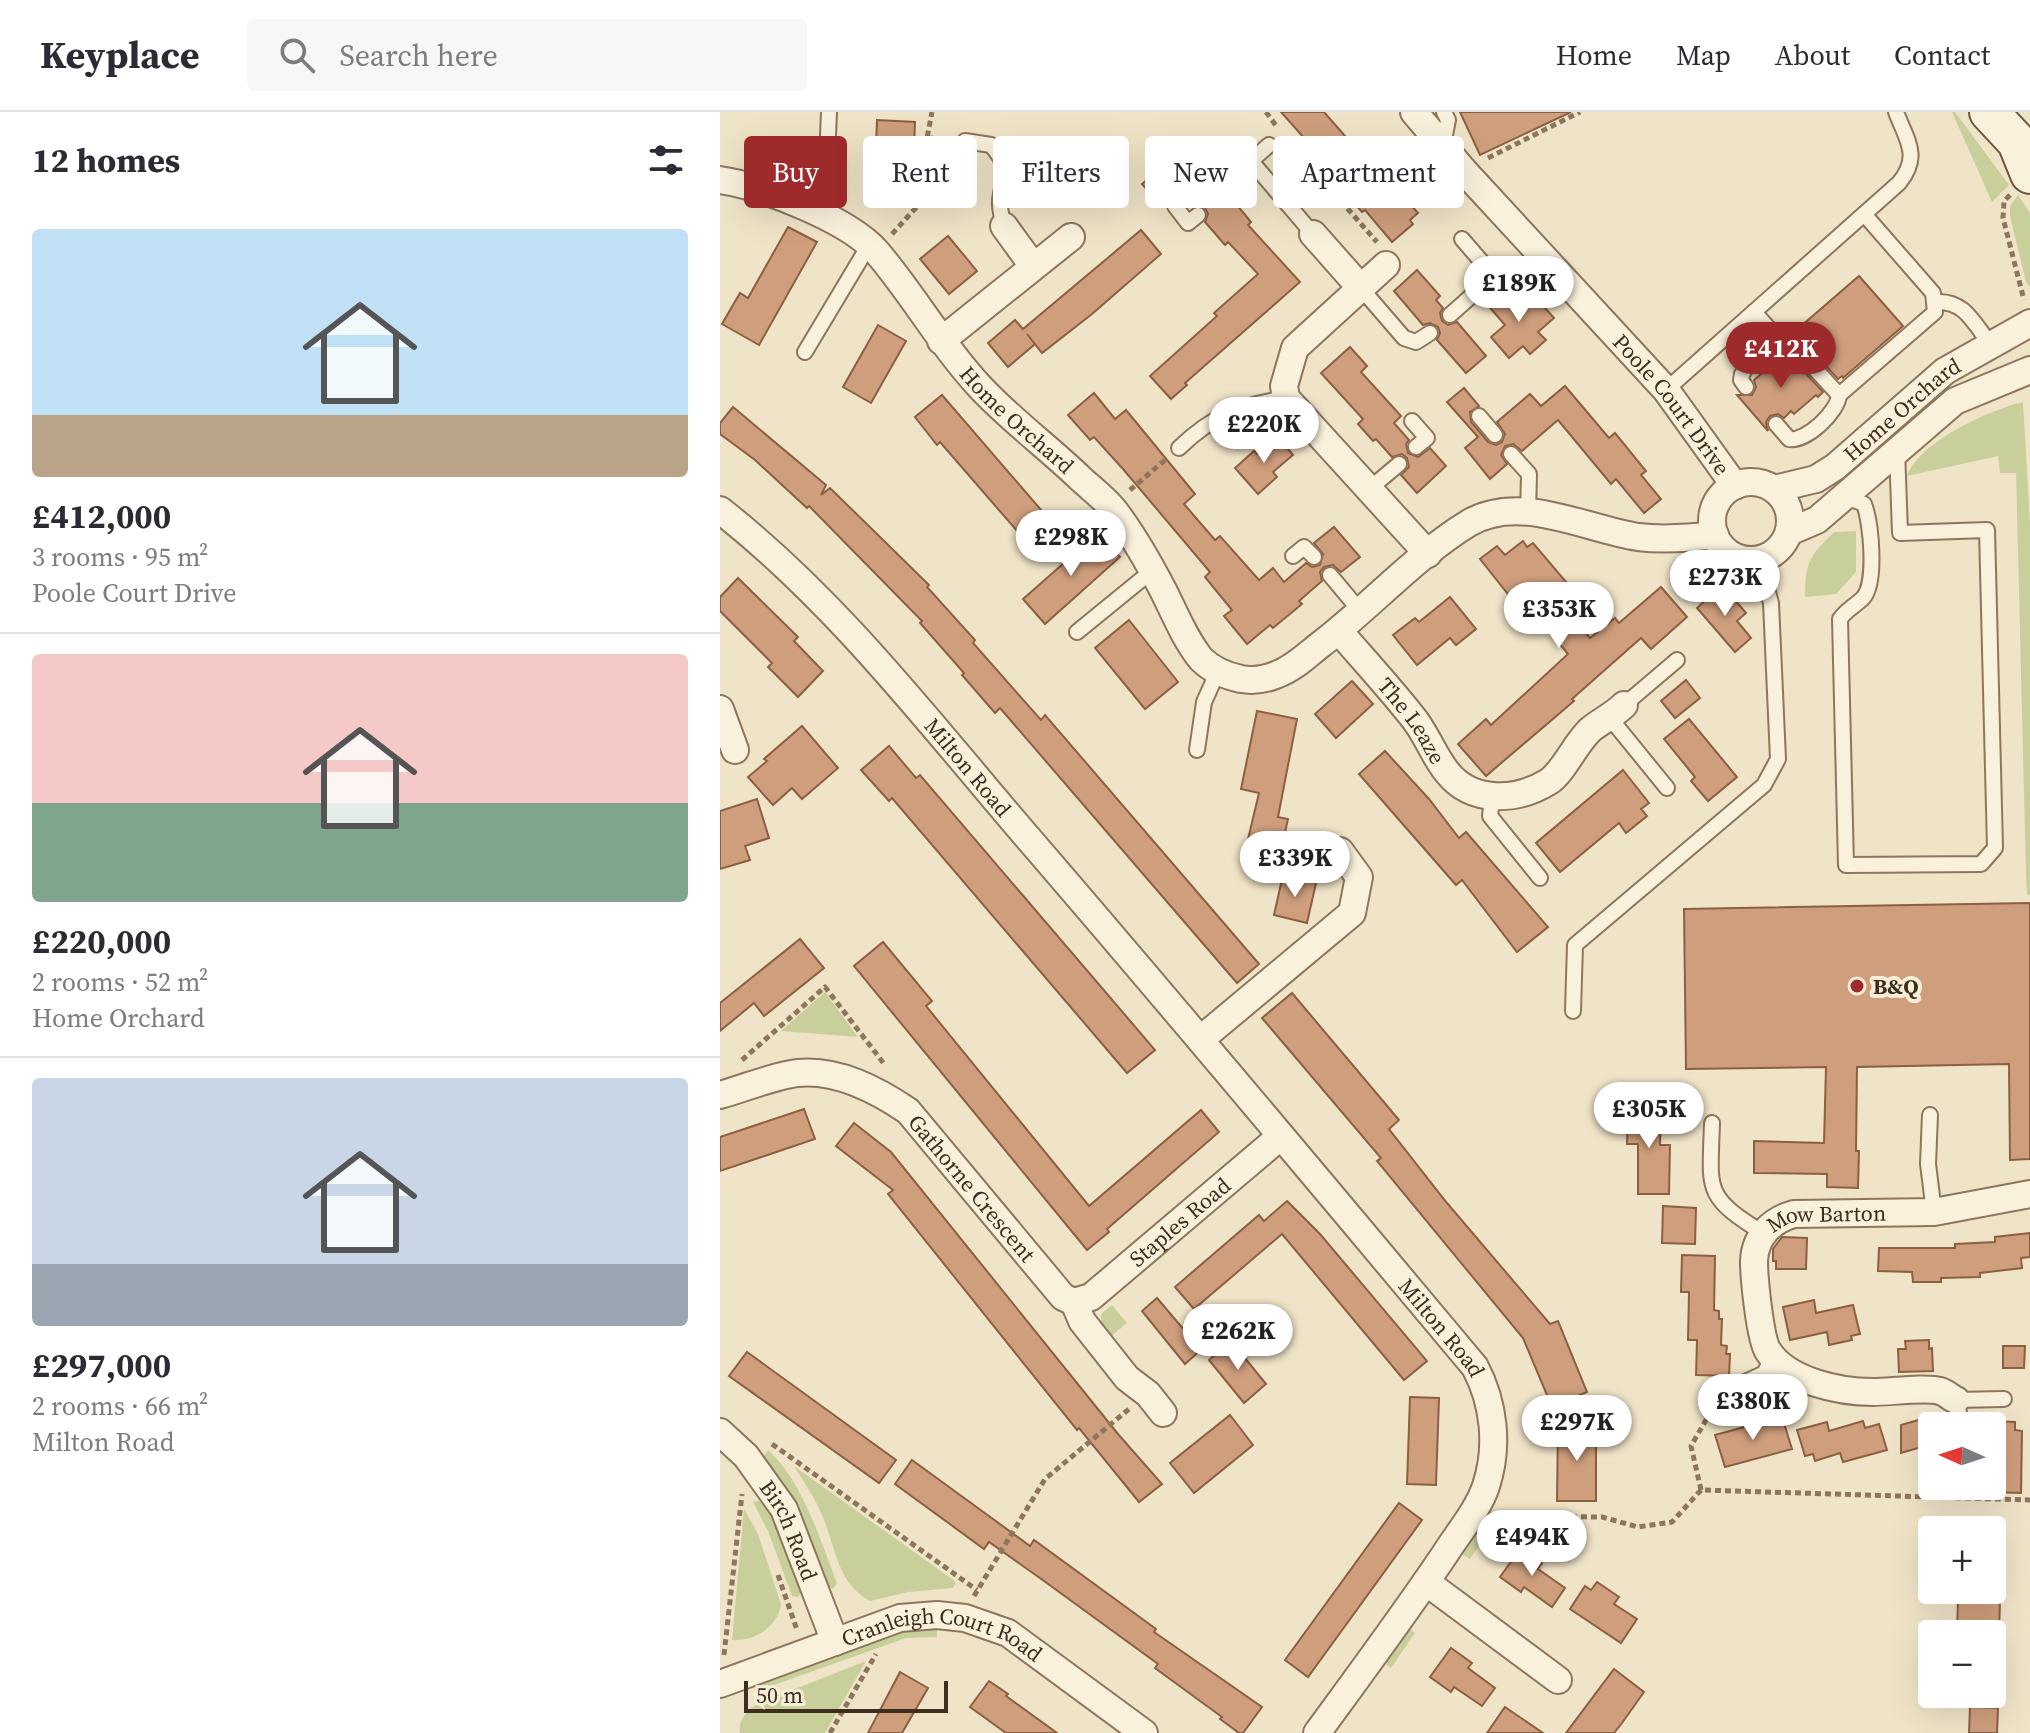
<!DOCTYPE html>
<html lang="en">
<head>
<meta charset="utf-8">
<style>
	body { margin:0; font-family:"Source Serif 4",serif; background:#f7f7f7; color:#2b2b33; height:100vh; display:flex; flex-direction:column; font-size:30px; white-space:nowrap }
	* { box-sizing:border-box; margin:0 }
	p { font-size:26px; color:#7c7c81 }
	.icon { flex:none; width:44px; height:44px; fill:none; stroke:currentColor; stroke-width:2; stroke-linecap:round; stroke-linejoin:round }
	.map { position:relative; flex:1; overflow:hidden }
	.side { display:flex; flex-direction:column; background:#fff; width:720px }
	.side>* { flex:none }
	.banner { position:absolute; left:24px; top:24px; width:760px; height:72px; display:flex; gap:16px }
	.needle { width:52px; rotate:273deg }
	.fabs { position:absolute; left:1198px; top:1300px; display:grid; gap:16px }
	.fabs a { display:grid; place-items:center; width:88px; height:88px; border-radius:8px; background:#fff; box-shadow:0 8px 32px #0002; font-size:40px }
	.scale { position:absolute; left:24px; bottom:20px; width:204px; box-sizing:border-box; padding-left:8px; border:4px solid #3d2e20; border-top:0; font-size:22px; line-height:28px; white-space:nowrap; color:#3d2e20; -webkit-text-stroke:6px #f7eed8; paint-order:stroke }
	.price { position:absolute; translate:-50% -68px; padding:0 18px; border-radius:28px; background:#fff; color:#222; font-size:26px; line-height:52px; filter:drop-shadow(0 2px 4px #0008) }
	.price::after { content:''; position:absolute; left:50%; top:48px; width:24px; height:18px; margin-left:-12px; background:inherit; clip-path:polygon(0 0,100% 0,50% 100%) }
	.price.on { background:#9e2a2b; color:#fff }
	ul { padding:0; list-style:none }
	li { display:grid; align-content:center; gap:16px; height:424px; padding:0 32px }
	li+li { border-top:2px solid #e1e1e2 }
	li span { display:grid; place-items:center; height:248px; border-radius:8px; color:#555 }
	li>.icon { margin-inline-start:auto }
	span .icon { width:144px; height:144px; fill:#fffc; stroke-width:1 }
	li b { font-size:34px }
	h2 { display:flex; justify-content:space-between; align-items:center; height:96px; padding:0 32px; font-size:34px }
	.chip { padding:0 28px; border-radius:8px; background:#fff; box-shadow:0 8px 32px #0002; font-size:28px; line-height:72px }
	.chip.on { background:#9e2a2b; color:#fff }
	header { display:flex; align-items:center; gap:48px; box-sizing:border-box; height:112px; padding:0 40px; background:#fff; border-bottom:2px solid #e1e1e2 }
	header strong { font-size:38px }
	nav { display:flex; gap:44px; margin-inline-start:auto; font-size:28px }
	.search { width:560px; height:72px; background:#f7f7f7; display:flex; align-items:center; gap:20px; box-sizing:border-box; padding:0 28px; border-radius:8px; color:#7c7c81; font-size:30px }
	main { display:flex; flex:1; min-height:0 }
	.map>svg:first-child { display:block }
	.green { fill:#c9cf9b }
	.building { fill:#cf9f7d; stroke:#8d5f41; stroke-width:2 }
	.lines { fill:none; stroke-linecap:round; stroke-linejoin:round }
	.service-casing { stroke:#8d765c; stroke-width:18 }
	.minor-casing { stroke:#8d765c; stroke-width:30 }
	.secondary-casing { stroke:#6f573f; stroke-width:42 }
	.path { stroke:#8d765c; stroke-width:5; stroke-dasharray:6 4; stroke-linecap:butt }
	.service { stroke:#faf1dc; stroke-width:14 }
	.minor { stroke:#faf1dc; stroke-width:26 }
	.secondary { stroke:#faf1dc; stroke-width:38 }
	.poi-dot { fill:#9e2a2b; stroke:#f7eed8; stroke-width:3 }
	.labels { text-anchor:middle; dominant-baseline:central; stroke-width:8; stroke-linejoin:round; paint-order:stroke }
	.street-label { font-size:22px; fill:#3d2e20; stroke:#f7eed8 }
	.poi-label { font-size:22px; font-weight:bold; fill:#3d2e20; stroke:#f7eed8; text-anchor:start }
</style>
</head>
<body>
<header>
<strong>Keyplace</strong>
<div class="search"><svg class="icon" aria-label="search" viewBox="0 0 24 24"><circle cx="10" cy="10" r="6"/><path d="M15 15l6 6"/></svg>Search here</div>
<nav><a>Home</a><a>Map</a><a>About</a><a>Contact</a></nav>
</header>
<main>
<section class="side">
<h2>12 homes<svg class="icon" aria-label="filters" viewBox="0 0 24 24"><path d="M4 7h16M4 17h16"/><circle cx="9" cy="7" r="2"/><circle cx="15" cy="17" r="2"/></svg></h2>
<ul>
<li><span style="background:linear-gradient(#bfe0f5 75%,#b9a48a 0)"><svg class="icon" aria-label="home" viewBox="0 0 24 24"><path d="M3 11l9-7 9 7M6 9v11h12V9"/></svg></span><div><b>£412,000</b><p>3 rooms · 95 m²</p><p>Poole Court Drive</p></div></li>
<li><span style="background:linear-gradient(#f6c9c9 60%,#7fa58c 0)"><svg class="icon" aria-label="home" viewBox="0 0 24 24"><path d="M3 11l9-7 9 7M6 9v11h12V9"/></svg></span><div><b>£220,000</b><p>2 rooms · 52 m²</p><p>Home Orchard</p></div></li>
<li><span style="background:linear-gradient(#c9d6e8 75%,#9aa5b1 0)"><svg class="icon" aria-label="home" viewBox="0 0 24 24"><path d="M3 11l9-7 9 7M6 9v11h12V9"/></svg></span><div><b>£297,000</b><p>2 rooms · 66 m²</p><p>Milton Road</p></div></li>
</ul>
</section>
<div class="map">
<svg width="1310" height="1621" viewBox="0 0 1310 1621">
	<rect width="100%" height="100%" fill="#f0e4c8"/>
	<g class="green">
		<polygon points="1232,0 1235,0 1289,73 1272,90"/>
		<polygon points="1298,83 1310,101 1310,175 1306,170 1290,104 1290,94"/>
		<path d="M1303,290L1310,411V783H1307L1306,761L1296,361H1280L1278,344L1187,364C1199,330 1269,298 1303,290Z"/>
		<path d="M1136,419V460L1116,482L1085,485C1085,450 1089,445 1114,420Z"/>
		<polygon points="105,880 138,925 61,919"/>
		<polygon points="392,1193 407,1211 388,1227 381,1211 381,1202"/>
		<path d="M48,1338C82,1368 101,1430 117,1471L113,1477L106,1474L64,1375L43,1345Z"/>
		<path d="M74,1354L236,1470L233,1476L188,1480L150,1489C117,1471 116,1436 102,1403C95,1386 84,1370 74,1354Z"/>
		<path d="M39,1389C63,1409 71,1452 82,1480L78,1485L72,1484L48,1419L33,1390Z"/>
		<path d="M24,1397L38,1422L61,1492C58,1514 35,1530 12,1528Z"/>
		<polygon points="767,1397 779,1405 750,1447 739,1440"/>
		<polygon points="684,1513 695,1521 671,1556 660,1548"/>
		<polygon points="184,1517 217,1518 217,1525 186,1526 40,1578 37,1571"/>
		<path d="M146,1549L105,1621H20C17,1608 28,1598 37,1592Z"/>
	</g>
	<g class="building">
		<polygon points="561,0 604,0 660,64 663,62 698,101 690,108 693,112 672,130 645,98 642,100 629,85 631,83 599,47 601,45"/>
		<polygon points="740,0 851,0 760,43"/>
		<polygon points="157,8 195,10 192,86 154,84"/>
		<polygon points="459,40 491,77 487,86 490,92 500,95 511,86 531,110 528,113 580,170 465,271 467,273 451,287 430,264 497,204 494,201 538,162 508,130 505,133 485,110 488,102 485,96 477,93 472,95 455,77 439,91 422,72"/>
		<polygon points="68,115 97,130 39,233 2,212 20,181 28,186"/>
		<polygon points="421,118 441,142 372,202 322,241 307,222 315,232 288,255 268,231 295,208 303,217"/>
		<polygon points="228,124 257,159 229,182 200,147"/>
		<polygon points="697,158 720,184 716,188 723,196 720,201 722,209 728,213 737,210 766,244 746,261 717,228 720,221 718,215 710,211 703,213 674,179"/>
		<polygon points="1139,164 1183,214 1123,266 1122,264 1118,267 1078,224 1083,219 1080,215"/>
		<polygon points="780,177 800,200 816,186 834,206 818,220 826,228 810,242 803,234 789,246 771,225 785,213 765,190"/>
		<polygon points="158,213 186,229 151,291 123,275"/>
		<polygon points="630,235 647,254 641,260 681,304 674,311 689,328 686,332 688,341 698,345 710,336 726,354 697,381 681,363 689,355 687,346 682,342 672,345 656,327 653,329 638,312 643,307 601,261"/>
		<polygon points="1063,237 1103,280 1098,285 1096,283 1074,302 1071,299 1064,306 1058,302 1050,304 1046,310 1048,319 1017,283 1032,283 1036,275 1034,268 1062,244 1059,241"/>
		<polygon points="845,274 889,326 895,321 926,359 921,363 941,387 924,401 896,367 891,372 838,308 802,339 793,332 785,334 781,343 787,352 770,367 745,336 758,325 727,290 744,276 759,294 750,300 751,310 768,330 776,333 782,330 785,322 777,310 810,282 821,294"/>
		<polygon points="374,281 395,307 406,298 475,382 464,392 495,428 500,424 539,468 553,456 564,470 586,451 592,455 600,453 603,442 594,431 614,415 640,445 621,460 613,453 604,455 600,460 602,469 579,489 582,492 553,516 550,513 527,532 504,504 512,498 485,465 490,460 403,357 374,325 370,328 348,303"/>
		<polygon points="222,283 328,406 304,427 220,330 217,333 195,305"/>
		<polygon points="13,295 106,373 101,383 110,376 209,473 207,475 255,528 253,531 321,608 325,603 539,852 517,871 280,596 275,601 242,563 244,561 200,511 202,509 89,394 87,396 35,348 0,322 0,311"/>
		<polygon points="557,324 573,343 553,360 557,365 538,382 515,356 534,339 537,342"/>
		<polygon points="378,421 400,445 325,512 303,487"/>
		<polygon points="803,429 807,435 813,431 853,478 839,489 870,526 895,506 899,511 941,475 967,505 931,537 921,526 852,587 854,589 766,664 738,632 766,607 771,613 848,542 838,530 840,527 809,488 799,496 760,447 777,434 785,443"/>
		<polygon points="18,466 78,525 74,529 103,559 78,585 48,555 52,551 0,499 0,485"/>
		<polygon points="1002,473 1026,501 1017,509 1031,526 1015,540 977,496"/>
		<polygon points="730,485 756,517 736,533 730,526 697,553 673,523 695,506 699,510"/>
		<polygon points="409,508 458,570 425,597 375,536"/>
		<polygon points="966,568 980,586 955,606 941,589"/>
		<polygon points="632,569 653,592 616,626 595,602"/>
		<polygon points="537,599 577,607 558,705 568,707 558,752 524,744 539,681 521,677"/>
		<polygon points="969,607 1017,665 988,689 971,669 975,665 944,627"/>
		<polygon points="82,614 118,656 82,687 72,676 53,693 28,665 47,649 44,647"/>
		<polygon points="169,634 196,666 200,663 435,938 407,961 172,686 169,689 141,658"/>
		<polygon points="665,639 709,687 739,726 746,720 828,815 797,840 742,768 736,773 639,662"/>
		<polygon points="903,658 929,691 921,697 927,704 906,721 899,711 840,760 816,731"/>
		<polygon points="37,687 49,726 25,734 30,748 0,757 0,699"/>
		<polygon points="563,763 596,771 587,811 554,803"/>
		<polygon points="1310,791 1310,1047 1290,1048 1289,952 1137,955 1136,1039 1139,1039 1138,1076 1107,1075 1107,1062 1034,1061 1034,1029 1104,1031 1106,955 966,957 964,797"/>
		<polygon points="80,827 104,856 44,904 34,891 0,919 0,891"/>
		<polygon points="163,830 212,889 206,894 369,1094 481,998 499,1020 387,1117 389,1120 367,1138 134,854"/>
		<polygon points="572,881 679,1008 669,1017 727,1091 830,1212 838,1209 867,1280 832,1295 803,1226 657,1049 661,1046 542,906"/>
		<polygon points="908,995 941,996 940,1033 950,1033 949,1082 918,1082 918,1032 907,1032"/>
		<polygon points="84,997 95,1027 0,1059 0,1025"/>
		<polygon points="134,1011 171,1040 398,1322 442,1372 419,1390 359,1316 357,1318 168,1082 173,1078 116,1034"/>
		<polygon points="567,1089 600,1122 707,1249 684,1268 562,1122 474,1197 455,1175 539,1103 544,1109"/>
		<polygon points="943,1094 976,1096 975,1132 942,1131"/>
		<polygon points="1310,1121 1310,1145 1301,1146 1302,1156 1260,1161 1260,1165 1221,1166 1221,1170 1193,1170 1192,1160 1158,1159 1159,1136 1235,1136 1235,1132 1275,1130 1275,1125"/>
		<polygon points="1062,1125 1087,1126 1086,1157 1056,1157 1056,1149 1053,1149 1053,1137"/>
		<polygon points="962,1143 995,1144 994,1198 999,1199 999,1207 1002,1207 1001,1233 1007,1234 1006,1242 1010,1242 1009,1264 976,1263 977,1228 968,1228 969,1180 961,1180"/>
		<polygon points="437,1186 481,1238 465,1252 422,1199"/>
		<polygon points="1094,1188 1096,1201 1133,1193 1140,1222 1131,1224 1132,1228 1109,1233 1107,1220 1070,1228 1063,1195"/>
		<polygon points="1209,1228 1209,1237 1212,1236 1213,1259 1179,1260 1178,1237 1186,1237 1185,1229"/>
		<polygon points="511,1229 546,1272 524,1291 489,1248"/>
		<polygon points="1283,1234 1305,1234 1304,1256 1283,1256"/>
		<polygon points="27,1240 176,1348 159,1371 9,1264"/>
		<polygon points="690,1285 719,1286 716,1373 687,1372"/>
		<polygon points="510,1303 533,1333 474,1381 450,1351"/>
		<polygon points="1212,1304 1212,1332 1181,1341 1181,1313"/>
		<polygon points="1054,1307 1055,1310 1063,1308 1072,1337 1005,1355 995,1323"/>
		<polygon points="1143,1309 1145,1316 1159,1312 1167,1338 1123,1350 1120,1341 1095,1349 1093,1342 1085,1344 1077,1318 1107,1310 1109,1319"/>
		<polygon points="1272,1309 1295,1310 1295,1318 1302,1319 1301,1381 1272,1380"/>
		<polygon points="838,1312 876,1313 876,1389 837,1389"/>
		<polygon points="192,1348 310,1434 314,1428 436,1517 434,1520 542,1595 523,1621 519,1621 500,1607 502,1605 435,1556 438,1552 324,1469 269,1430 264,1437 175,1372"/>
		<polygon points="679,1391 702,1408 588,1565 565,1548"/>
		<polygon points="800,1437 822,1451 818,1457 845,1476 832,1495 804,1475 801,1480 780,1465"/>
		<polygon points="877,1470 899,1485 894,1492 917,1507 901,1531 850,1497 865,1474 871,1478"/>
		<polygon points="1238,1487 1280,1489 1279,1522 1237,1522"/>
		<polygon points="731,1536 752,1551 748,1556 775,1576 762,1594 734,1575 731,1580 710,1565"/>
		<polygon points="894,1557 924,1580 902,1611 894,1621 846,1621"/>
		<polygon points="180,1560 208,1576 182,1621 148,1621"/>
		<polygon points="269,1569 288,1582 286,1584 337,1621 286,1621 250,1595"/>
		<polygon points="785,1595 823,1621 767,1621"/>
		<polygon points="1250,1595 1278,1596 1277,1621 1249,1621"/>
	</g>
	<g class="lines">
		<g class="service-casing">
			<g id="service">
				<path d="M245,29L271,33C291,57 284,59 280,88C279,96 282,106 284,114"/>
				<polyline points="549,33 531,49 593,122"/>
				<polyline points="723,33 728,8 724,0"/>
				<polyline points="497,85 534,53"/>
				<polyline points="455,94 468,111 478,103"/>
				<polyline points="93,99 106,69 109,0"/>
				<polyline points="640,175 684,226 696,230 710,221"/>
				<path d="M1216,190C1245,188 1254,212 1271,233"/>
				<polyline points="1034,200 1051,219 1064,223 1119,283 1215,200 1213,181 1144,102"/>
				<polyline points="730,203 774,164 742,127"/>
				<polyline points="85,240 149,133"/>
				<polyline points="1026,275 1021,268 1022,262 1051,219"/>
				<path d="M946,278L1179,71C1201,44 1187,29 1176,0"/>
				<polyline points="759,304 775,323"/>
				<polyline points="692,309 707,326 696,335"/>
				<path d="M1056,312L1069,327C1086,330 1118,300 1119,283"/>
				<path d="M459,336C493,303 519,294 566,286"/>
				<polyline points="791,342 809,362 808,401"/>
				<polyline points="648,378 679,352"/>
				<path d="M1124,384L1144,392C1151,410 1157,471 1143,486C1135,494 1127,497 1120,507L1126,753L1261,752L1275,736L1267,418L1180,421L1177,338"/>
				<polyline points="573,444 584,435 594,445"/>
				<polyline points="610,463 641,500"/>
				<polyline points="357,520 433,458"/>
				<polyline points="904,593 957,548"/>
				<polyline points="890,606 947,676"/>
				<polyline points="477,638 484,590 498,559"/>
				<polyline points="772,686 770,704 820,766"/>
				<polyline points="853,899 855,833 1044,673 1058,647 1051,491 1039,447"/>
				<polyline points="1210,1003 1208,1052 1214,1100"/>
				<path d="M992,1011C990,1078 983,1084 1043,1121"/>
				<polyline points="1242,1314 1236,1288 1284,1287"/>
			</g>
		</g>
		<g class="minor-casing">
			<g id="minor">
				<path id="s1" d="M694,0L744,59L946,278L1015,374"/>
				<path id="s2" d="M0,68C42,74 127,107 156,139C193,182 221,233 261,276C292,309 329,336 361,367C372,377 384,386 394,398C413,423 429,451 444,480C455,502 465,527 481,547C491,557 507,564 521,567C533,569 547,567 558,562C574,556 587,543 600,533C650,495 695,444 749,411C801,381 865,417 918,425C943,428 970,426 995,423"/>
				<polyline points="284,114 313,154"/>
				<polyline points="593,122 640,175"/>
				<polyline points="666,153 575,236 564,274 566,286 708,442"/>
				<polyline points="221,229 351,125"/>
				<circle cx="1031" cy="409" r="39"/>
				<path id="s3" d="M1054,377L1096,367L1115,355L1225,259L1310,211"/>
				<path id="s4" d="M0,398C116,489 207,608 302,719C455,896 605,1076 755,1255C774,1291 779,1334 766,1374C758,1398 739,1420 725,1442C684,1503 640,1562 597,1621"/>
				<polyline points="1069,420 1097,408 1235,289 1310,258"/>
				<path id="s5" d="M619,519C643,547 668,574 691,603C706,620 713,643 727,660C752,692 797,689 828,670C843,661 855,632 870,618C881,609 894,603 904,593"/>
				<polyline points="0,597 15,638"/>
				<polyline points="481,927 632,801 639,765 620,739"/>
				<path id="s6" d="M0,983C22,977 56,963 78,961C118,957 157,978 188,999L343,1185L354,1190"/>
				<path id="s7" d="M354,1190L371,1185L561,1024"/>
				<polyline points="354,1190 362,1209 407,1266 428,1282 443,1301"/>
				<polyline points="1018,1280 1048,1266 1057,1251"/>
				<path id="s8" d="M1236,1288C1231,1286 1225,1280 1220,1279C1206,1275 1169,1280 1153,1280C1119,1280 1067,1269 1048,1239C1040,1227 1034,1165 1034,1149C1035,1124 1052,1108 1074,1102L1214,1100L1310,1082"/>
				<path id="s9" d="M0,1320L26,1344L64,1397L115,1530"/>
				<polyline points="706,1470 838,1568"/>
				<path id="s10" d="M0,1572L180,1506L217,1503L245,1506L288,1521L424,1621"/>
			</g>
		</g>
		<g class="secondary-casing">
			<polyline id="secondary" points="1269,0 1297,30 1310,62"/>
		</g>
		<g class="path">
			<polyline points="546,0 557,15"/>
			<polyline points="207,26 226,27"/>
			<polyline points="568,29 657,130"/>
			<polyline points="768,46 860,0"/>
			<polyline points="1290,83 1284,89 1283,106 1304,188"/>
			<polyline points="172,122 204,87 207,26 212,0"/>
			<polyline points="410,378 445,348"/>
			<polyline points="22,948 105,875 165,953"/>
			<polyline points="52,1332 257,1478"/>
			<polyline points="981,1378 971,1334 986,1308 999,1297"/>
			<polyline points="782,1400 789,1404 882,1405 918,1415 952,1410 981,1378 1310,1388"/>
			<polyline points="58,1463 77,1518"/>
			<polyline points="254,1484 325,1367 409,1297"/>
			<polyline points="4,1543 22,1382"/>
			<polyline points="110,1621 156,1542"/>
		</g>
		<use href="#service" class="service"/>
		<use href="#minor" class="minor"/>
		<use href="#secondary" class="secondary"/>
	</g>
	<circle class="poi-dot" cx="1137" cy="874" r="8"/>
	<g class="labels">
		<g class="street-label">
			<text stroke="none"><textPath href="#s1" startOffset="390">Poole Court Drive</textPath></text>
			<text stroke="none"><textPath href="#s3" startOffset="154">Home Orchard</textPath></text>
			<text stroke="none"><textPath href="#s2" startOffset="394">Home Orchard</textPath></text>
			<text stroke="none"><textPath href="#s5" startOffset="116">The Leaze</textPath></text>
			<text stroke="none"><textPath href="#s4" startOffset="358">Milton Road</textPath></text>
			<text stroke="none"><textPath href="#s6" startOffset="300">Gathorne Crescent</textPath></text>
			<text stroke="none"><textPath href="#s7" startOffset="134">Staples Road</textPath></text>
			<text stroke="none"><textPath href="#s8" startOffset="392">Mow Barton</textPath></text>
			<text stroke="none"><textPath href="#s4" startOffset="1092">Milton Road</textPath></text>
			<text stroke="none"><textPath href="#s9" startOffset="122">Birch Road</textPath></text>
			<text stroke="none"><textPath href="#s10" startOffset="236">Cranleigh Court Road</textPath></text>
		</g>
		<g class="poi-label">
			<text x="1153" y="874">B&amp;Q</text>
		</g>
	</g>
</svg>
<div class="fabs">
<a><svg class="needle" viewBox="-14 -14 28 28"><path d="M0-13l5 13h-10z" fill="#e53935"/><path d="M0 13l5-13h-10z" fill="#7c7c81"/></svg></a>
<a>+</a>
<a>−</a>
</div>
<div class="scale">50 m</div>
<b class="price" style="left:799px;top:212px">£189K</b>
<b class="price on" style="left:1061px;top:278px">£412K</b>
<b class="price" style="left:544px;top:353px">£220K</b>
<b class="price" style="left:351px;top:466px">£298K</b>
<b class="price" style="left:1005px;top:506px">£273K</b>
<b class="price" style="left:839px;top:538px">£353K</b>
<b class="price" style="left:575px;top:787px">£339K</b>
<b class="price" style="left:929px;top:1038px">£305K</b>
<b class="price" style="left:518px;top:1260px">£262K</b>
<b class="price" style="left:1033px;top:1330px">£380K</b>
<b class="price" style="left:857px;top:1351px">£297K</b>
<b class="price" style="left:812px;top:1466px">£494K</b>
<div class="banner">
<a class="chip on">Buy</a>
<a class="chip">Rent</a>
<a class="chip">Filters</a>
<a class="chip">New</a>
<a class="chip">Apartment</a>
</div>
</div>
</main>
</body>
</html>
